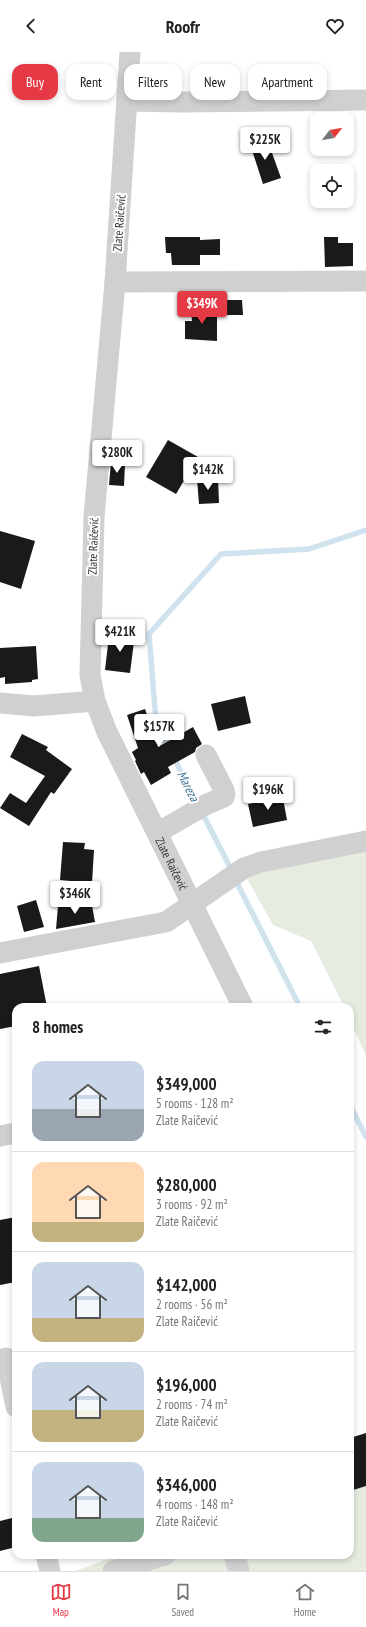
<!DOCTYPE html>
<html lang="en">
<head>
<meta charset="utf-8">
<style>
	body { margin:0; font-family:"PT Sans Narrow",sans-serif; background:#f2f2f2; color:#222; height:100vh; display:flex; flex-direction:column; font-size:15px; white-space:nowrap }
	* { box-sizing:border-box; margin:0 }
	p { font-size:13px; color:#767676 }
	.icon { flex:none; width:22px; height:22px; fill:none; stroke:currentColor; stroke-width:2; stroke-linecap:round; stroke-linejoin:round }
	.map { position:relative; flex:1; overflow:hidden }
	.drawer { position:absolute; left:12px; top:951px; width:342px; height:556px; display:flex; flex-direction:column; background:#fff; border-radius:12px; box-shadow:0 2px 6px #0003 }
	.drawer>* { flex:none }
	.guide { position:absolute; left:12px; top:12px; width:342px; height:36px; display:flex; gap:8px }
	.needle { width:26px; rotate:59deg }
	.tools { position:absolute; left:310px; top:60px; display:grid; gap:8px }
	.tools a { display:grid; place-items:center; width:44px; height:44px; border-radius:8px; background:#fff; box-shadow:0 2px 6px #0003; font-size:20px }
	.price { position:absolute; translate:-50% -34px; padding:0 9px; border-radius:4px; background:#fff; color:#222; font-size:13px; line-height:26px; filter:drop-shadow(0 1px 2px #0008) }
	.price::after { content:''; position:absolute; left:50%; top:24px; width:12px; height:9px; margin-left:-6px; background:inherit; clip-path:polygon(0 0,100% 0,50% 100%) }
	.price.current { background:#e63946; color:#fff }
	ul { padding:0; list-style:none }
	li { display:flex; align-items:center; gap:12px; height:100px; padding:0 20px }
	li+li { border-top:1px solid #e0e0e0 }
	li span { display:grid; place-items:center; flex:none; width:112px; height:80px; border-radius:12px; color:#555 }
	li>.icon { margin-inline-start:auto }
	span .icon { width:48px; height:48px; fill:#fffc; stroke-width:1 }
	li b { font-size:17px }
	h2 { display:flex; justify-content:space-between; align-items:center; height:48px; padding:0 20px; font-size:17px }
	.tag { padding:0 14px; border-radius:12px; background:#fff; box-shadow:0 2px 6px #0003; font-size:14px; line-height:36px }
	.tag.current { background:#e63946; color:#fff }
	header { display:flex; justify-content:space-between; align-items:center; height:52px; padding:0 20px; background:#fff; font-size:18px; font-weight:700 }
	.menu { display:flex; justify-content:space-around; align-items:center; height:56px; border-top:1px solid #e0e0e0; background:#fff; font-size:11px; color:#767676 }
	.menu a { display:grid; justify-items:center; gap:2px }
	.menu .current { color:#e63946 }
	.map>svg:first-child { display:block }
	.green { fill:#e6ecdf }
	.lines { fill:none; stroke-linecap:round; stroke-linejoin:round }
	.stream { stroke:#cfe2ee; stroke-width:5.5 }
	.building { fill:#1a1a1a }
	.minor { stroke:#d0d0d0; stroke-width:21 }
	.labels { text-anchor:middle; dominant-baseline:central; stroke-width:4; stroke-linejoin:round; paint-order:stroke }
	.street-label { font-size:12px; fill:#333; stroke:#fff }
	.water-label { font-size:13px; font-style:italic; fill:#3f7597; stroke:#fff }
</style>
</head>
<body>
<header><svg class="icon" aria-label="back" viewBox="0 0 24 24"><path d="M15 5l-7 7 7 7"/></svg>Roofr<svg class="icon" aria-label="heart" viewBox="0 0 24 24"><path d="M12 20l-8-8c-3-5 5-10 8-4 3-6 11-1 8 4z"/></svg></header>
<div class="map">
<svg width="366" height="1519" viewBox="0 0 366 1519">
	<rect width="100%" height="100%" fill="#fff"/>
	<g class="green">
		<polygon points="366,797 366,1004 350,968 350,955 344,955 311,889 273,873 244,821"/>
		<polygon points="366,1388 366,1519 75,1519 119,1503 350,1503 350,1392"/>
	</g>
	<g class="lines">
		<g class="stream">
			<polyline points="169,696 156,670 149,582 221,502 309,497 366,478"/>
			<polyline points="173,704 232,819"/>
			<polyline points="235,827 300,955"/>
			<polyline points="350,1053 366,1085"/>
		</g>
	</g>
	<g class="building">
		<polygon points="267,87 281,126 263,132 250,92"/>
		<polygon points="165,185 200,185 200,188 220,187 220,203 200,203 200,213 172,213 171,201 166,201"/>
		<polygon points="324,185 338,185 338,191 353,191 353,214 325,215"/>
		<polygon points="224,248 242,248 243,263 225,263"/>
		<polygon points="191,257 217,257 217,289 185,287 185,269 192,269"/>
		<polygon points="168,388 198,405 176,442 146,425"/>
		<polygon points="111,410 125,411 124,434 109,433"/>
		<polygon points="218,426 219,451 199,452 197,427"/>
		<polygon points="0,479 35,489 21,537 0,530"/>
		<polygon points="119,580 135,582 130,621 105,618 109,584 119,585"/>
		<polygon points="36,594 38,627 32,628 32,630 5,632 5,625 0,626 0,596"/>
		<polygon points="245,644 251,671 218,679 211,652"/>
		<polygon points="145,657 158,695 193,675 202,692 196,696 195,700 168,715 171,721 151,733 144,720 141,722 135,709 136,708 132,700 138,696 127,663"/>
		<polygon points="22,682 48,695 46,698 72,717 54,742 51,740 29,774 0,756 10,741 26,751 45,724 10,705"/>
		<polygon points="282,741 287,768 253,775 248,752 263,749 262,745"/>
		<polygon points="63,790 85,791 84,797 94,798 92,831 60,828"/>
		<polygon points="36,848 44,875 24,880 17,854"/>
		<polygon points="91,848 95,870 56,877 58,854"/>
		<polygon points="39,914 47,955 16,955 16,974 0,977 0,922"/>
		<polygon points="16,1165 16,1230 0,1233 0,1168"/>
		<polygon points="366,1381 366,1434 350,1439 350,1386"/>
		<polygon points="16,1465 16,1495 0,1499 0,1469"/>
	</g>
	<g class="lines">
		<g class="minor">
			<path id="s1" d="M130,0L115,230L94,465L90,623L95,649L107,680L243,955"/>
			<polyline points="127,49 181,50 366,48"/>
			<polyline points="115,230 366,229"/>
			<polyline points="0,651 34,654 95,649"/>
			<polyline points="157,781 207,752 224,745 225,742 224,738 206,703"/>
			<polyline points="0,901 166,870 244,816 261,810 366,789"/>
			<polyline points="0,1084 16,1081"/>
			<polyline points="6,1306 16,1355"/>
			<polyline points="46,1503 50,1519"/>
			<polyline points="234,1503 239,1519"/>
			<polyline points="113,1519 165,1503"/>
		</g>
	</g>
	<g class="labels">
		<g class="street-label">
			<text transform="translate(119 171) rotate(-86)">Zlate Raičević</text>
			<text transform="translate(93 494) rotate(-88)">Zlate Raičević</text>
			<text stroke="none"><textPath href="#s1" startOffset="831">Zlate Raičević</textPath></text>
		</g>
		<g class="water-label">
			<text transform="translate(188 734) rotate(63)">Mareza</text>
		</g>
	</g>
</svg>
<div class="tools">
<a><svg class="needle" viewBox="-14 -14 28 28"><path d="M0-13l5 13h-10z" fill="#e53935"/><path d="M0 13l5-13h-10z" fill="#767676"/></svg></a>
<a><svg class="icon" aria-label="locate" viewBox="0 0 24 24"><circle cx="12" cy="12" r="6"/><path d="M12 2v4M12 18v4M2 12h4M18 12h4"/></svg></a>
</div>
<b class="price" style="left:265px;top:109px">$225K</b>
<b class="price current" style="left:202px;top:273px">$349K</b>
<b class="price" style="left:117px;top:422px">$280K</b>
<b class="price" style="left:208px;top:439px">$142K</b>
<b class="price" style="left:120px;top:601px">$421K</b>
<b class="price" style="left:159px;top:696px">$157K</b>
<b class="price" style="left:268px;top:759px">$196K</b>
<b class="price" style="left:75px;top:863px">$346K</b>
<div class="guide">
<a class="tag current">Buy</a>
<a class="tag">Rent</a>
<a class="tag">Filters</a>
<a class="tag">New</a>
<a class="tag">Apartment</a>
</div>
<section class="drawer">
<h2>8 homes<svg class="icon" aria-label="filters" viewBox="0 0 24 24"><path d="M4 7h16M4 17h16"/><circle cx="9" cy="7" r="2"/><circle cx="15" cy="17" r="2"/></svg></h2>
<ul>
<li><span style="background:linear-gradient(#c9d6e8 60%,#9aa5b1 0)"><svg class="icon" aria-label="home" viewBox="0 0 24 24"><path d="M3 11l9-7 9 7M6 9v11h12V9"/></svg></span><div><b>$349,000</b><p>5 rooms · 128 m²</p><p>Zlate Raičević</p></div></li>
<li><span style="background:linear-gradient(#ffd9b3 75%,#c2b280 0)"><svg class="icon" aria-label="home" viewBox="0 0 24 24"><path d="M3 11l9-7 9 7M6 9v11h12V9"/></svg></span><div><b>$280,000</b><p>3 rooms · 92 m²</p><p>Zlate Raičević</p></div></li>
<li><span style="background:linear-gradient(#c9d6e8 70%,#c2b280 0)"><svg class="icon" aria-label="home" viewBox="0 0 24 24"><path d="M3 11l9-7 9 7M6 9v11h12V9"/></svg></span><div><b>$142,000</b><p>2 rooms · 56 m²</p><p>Zlate Raičević</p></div></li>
<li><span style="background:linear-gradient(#c9d6e8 60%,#c2b280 0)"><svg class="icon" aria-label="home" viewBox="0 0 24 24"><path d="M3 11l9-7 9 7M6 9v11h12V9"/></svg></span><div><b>$196,000</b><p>2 rooms · 74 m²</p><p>Zlate Raičević</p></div></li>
<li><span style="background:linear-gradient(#c9d6e8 70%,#7fa58c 0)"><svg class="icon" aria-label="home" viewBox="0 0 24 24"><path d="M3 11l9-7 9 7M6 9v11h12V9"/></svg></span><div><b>$346,000</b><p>4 rooms · 148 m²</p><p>Zlate Raičević</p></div></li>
</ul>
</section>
</div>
<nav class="menu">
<a class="current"><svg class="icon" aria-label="map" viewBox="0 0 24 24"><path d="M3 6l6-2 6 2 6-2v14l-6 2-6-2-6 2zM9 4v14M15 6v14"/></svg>Map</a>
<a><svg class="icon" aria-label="saved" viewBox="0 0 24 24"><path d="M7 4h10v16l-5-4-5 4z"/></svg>Saved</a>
<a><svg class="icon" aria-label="home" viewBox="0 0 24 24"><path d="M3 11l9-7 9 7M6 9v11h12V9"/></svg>Home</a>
</nav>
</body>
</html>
